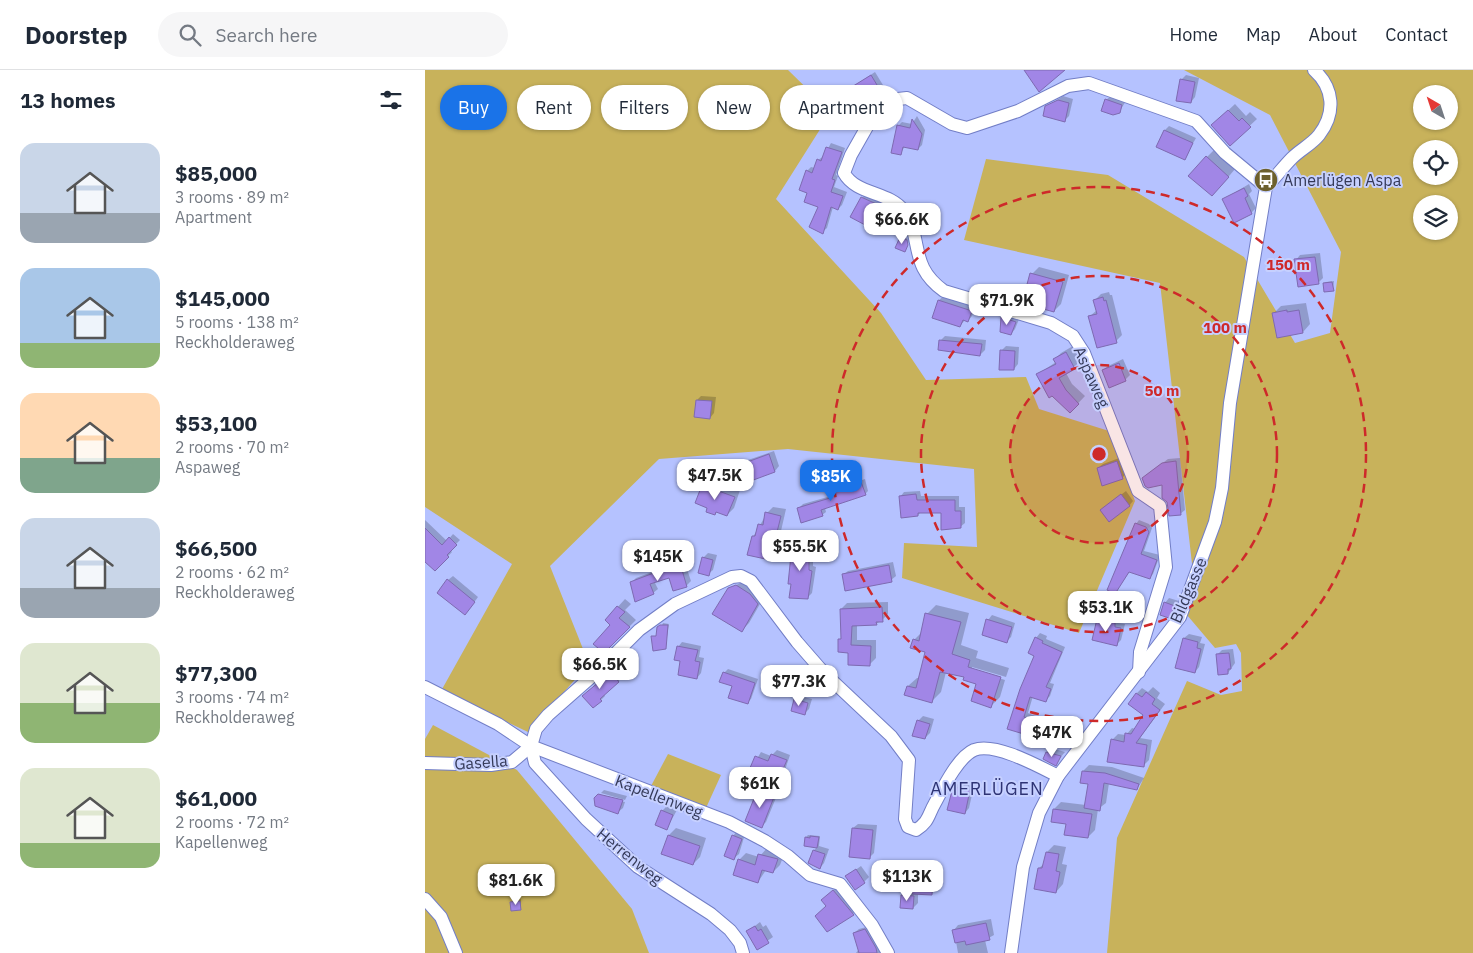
<!DOCTYPE html>
<html lang="en">
<head>
<meta charset="utf-8">
<style>
	body { margin:0; font-family:"IBM Plex Sans",sans-serif; background:#f6f6f7; color:#1f2937; height:100vh; display:flex; flex-direction:column; font-size:19px; white-space:nowrap }
	* { box-sizing:border-box; margin:0 }
	p { font-size:16px; color:#747a83 }
	.icon { flex:none; width:28px; height:28px; fill:none; stroke:currentColor; stroke-width:2; stroke-linecap:round; stroke-linejoin:round }
	.map { position:relative; flex:1; overflow:hidden }
	.details { display:flex; flex-direction:column; background:#fff; width:425px }
	.details>* { flex:none }
	.guide { position:absolute; left:15px; top:15px; width:475px; height:45px; display:flex; gap:10px }
	.needle { width:32px; rotate:321deg }
	.fabs { position:absolute; left:988px; top:15px; display:grid; gap:10px }
	.fabs a { display:grid; place-items:center; width:45px; height:45px; border-radius:50%; background:#fff; box-shadow:0 1px 4px #0004; font-size:25px }
	.price { position:absolute; translate:-50% -42px; padding:0 11px; border-radius:10px; background:#fff; color:#222; font-size:16px; line-height:32px; filter:drop-shadow(0 1px 2px #0008) }
	.price::after { content:''; position:absolute; left:50%; top:30px; width:15px; height:11px; margin-left:-8px; background:inherit; clip-path:polygon(0 0,100% 0,50% 100%) }
	.price.on { background:#1a73e8; color:#fff }
	ul { padding:0; list-style:none }
	li { display:flex; align-items:center; gap:15px; height:125px; padding:0 20px }
	li span { display:grid; place-items:center; flex:none; width:140px; height:100px; border-radius:15px; color:#555 }
	li>.icon { margin-inline-start:auto }
	span .icon { width:60px; height:60px; fill:#fffc; stroke-width:1 }
	li b { font-size:21px }
	h2 { display:flex; justify-content:space-between; align-items:center; height:60px; padding:0 20px; font-size:21px }
	.pill { padding:0 18px; border-radius:22px; background:#fff; box-shadow:0 1px 4px #0004; font-size:18px; line-height:45px }
	.pill.on { background:#1a73e8; color:#fff }
	header { display:flex; align-items:center; gap:30px; box-sizing:border-box; height:70px; padding:0 25px; background:#fff; border-bottom:1px solid #e0e1e3 }
	header strong { font-size:24px }
	nav { display:flex; gap:28px; margin-inline-start:auto; font-size:18px }
	.search { width:350px; height:45px; background:#f6f6f7; display:flex; align-items:center; gap:12px; box-sizing:border-box; padding:0 18px; border-radius:28px; color:#747a83; font-size:19px }
	main { display:flex; flex:1; min-height:0 }
	.map>svg:first-child { display:block }
	.green { fill:#c8b25b; fill-rule:evenodd }
	.shadow { fill:#0003 }
	.building { fill:#a186e6; stroke:#7e6ab1 }
	.lines { fill:none; stroke-linecap:round; stroke-linejoin:round }
	.minor-casing { stroke:#727ec6; stroke-width:14 }
	.minor { stroke:#fff; stroke-width:12 }
	.ring { fill:none; stroke:#ce292a; stroke-width:2.5; stroke-dasharray:9 6 }
	.labels { text-anchor:middle; dominant-baseline:central; stroke-width:4; stroke-linejoin:round; paint-order:stroke }
	.poi-label { font-size:16px; fill:#343958; stroke:#c6d0ff; text-anchor:start }
	.street-label { font-size:16px; fill:#343958; stroke:#c6d0ff }
	.neighbourhood-label { font-size:18px; letter-spacing:1px; fill:#2e3374; stroke:#c6d0ff }
	.centre { fill:#ce292a; stroke:#c6d0ff; stroke-width:2.5 }
	.ring-label { font-size:15px; text-anchor:middle; font-weight:bold; fill:#ce292a; stroke:#c6d0ff; stroke-width:4; stroke-linejoin:round; paint-order:stroke }
</style>
</head>
<body>
<header>
<strong>Doorstep</strong>
<div class="search"><svg class="icon" aria-label="search" viewBox="0 0 24 24"><circle cx="10" cy="10" r="6"/><path d="M15 15l6 6"/></svg>Search here</div>
<nav><a>Home</a><a>Map</a><a>About</a><a>Contact</a></nav>
</header>
<main>
<section class="details">
<h2>13 homes<svg class="icon" aria-label="filters" viewBox="0 0 24 24"><path d="M4 7h16M4 17h16"/><circle cx="9" cy="7" r="2"/><circle cx="15" cy="17" r="2"/></svg></h2>
<ul>
<li><span style="background:linear-gradient(#c9d6e8 70%,#9aa5b1 0)"><svg class="icon" aria-label="home" viewBox="0 0 24 24"><path d="M3 11l9-7 9 7M6 9v11h12V9"/></svg></span><div><b>$85,000</b><p>3 rooms · 89 m²</p><p>Apartment</p></div></li>
<li><span style="background:linear-gradient(#a9c7e8 75%,#8fb573 0)"><svg class="icon" aria-label="home" viewBox="0 0 24 24"><path d="M3 11l9-7 9 7M6 9v11h12V9"/></svg></span><div><b>$145,000</b><p>5 rooms · 138 m²</p><p>Reckholderaweg</p></div></li>
<li><span style="background:linear-gradient(#ffd9b3 65%,#7fa58c 0)"><svg class="icon" aria-label="home" viewBox="0 0 24 24"><path d="M3 11l9-7 9 7M6 9v11h12V9"/></svg></span><div><b>$53,100</b><p>2 rooms · 70 m²</p><p>Aspaweg</p></div></li>
<li><span style="background:linear-gradient(#c9d6e8 70%,#9aa5b1 0)"><svg class="icon" aria-label="home" viewBox="0 0 24 24"><path d="M3 11l9-7 9 7M6 9v11h12V9"/></svg></span><div><b>$66,500</b><p>2 rooms · 62 m²</p><p>Reckholderaweg</p></div></li>
<li><span style="background:linear-gradient(#dfe7d0 60%,#8fb573 0)"><svg class="icon" aria-label="home" viewBox="0 0 24 24"><path d="M3 11l9-7 9 7M6 9v11h12V9"/></svg></span><div><b>$77,300</b><p>3 rooms · 74 m²</p><p>Reckholderaweg</p></div></li>
<li><span style="background:linear-gradient(#dfe7d0 75%,#8fb573 0)"><svg class="icon" aria-label="home" viewBox="0 0 24 24"><path d="M3 11l9-7 9 7M6 9v11h12V9"/></svg></span><div><b>$61,000</b><p>2 rooms · 72 m²</p><p>Kapellenweg</p></div></li>
</ul>
</section>
<div class="map">
<svg width="1048" height="883" viewBox="0 0 1048 883">
	<rect width="100%" height="100%" fill="#b5c2ff"/>
	<g class="green">
		<polygon points="0,0 363,0 406,42 351,129 456,243 501,310 601,307 614,339 684,361 710,431 654,563 477,508 479,473 552,477 549,399 363,379 234,389 125,496 164,594 103,662 16,621 87,494 0,437"/>
		<path d="M759,0H1048V883H682L692,768L762,611L796,625L817,621L816,583L811,574L790,578L762,545L770,520L735,213L539,170L561,89L683,105L819,187L870,273L905,263L916,182L845,45ZM996,24H1024V51H996ZM996,79H1024V106H996ZM996,134H1024V161H996Z"/>
		<polygon points="8,655 92,700 207,839 224,883 0,883 0,669"/>
		<polygon points="243,684 296,705 281,738 226,716"/>
	</g>
	<g class="shadow">
		<polygon points="450,2 461,20 457,24 447,30 444,24 426,18"/>
		<polygon points="761,5 774,8 770,27 766,32 756,10"/>
		<polygon points="638,26 648,29 644,46 640,50 621,37"/>
		<polygon points="686,26 701,31 694,42 681,30"/>
		<polygon points="810,34 821,46 825,42 832,49 805,74 794,49"/>
		<polygon points="492,46 500,60 497,75 493,79 480,76 475,84 473,56 477,52 487,54"/>
		<polygon points="744,56 771,68 759,89 740,60"/>
		<polygon points="406,73 420,78 411,105 413,106 409,117 422,122 417,135 413,139 408,137 402,158 397,162 395,136 384,122 382,101 386,97 390,98 393,90 399,86"/>
		<polygon points="789,80 810,99 794,118 782,87"/>
		<polygon points="824,114 827,121 824,124 831,138 826,143 799,129"/>
		<polygon points="442,123 476,141 469,150 449,145 442,155 437,128"/>
		<polygon points="478,167 484,169 484,172 479,181 476,169"/>
		<polygon points="895,183 898,208 894,212 871,190 875,185"/>
		<polygon points="614,197 644,205 636,234 629,241 607,204"/>
		<polygon points="909,211 908,220 899,213 901,212"/>
		<polygon points="684,222 685,225 687,225 697,265 691,271 664,247 672,240 670,230 676,224"/>
		<polygon points="519,226 550,237 547,246 543,251 540,250 535,256 509,247 514,230"/>
		<polygon points="881,233 885,254 878,262 853,266 849,243 856,236"/>
		<polygon points="582,243 595,247 590,259 586,264 577,248"/>
		<polygon points="520,266 561,270 560,280 555,285 516,270"/>
		<polygon points="581,276 594,277 593,294 589,299 576,281"/>
		<polygon points="648,276 656,291 641,303 647,314 660,326 645,342 613,304 631,292 630,289 636,283"/>
		<polygon points="698,289 705,305 700,310 678,300 683,296"/>
		<polygon points="276,326 291,327 289,343 285,348 272,330"/>
		<polygon points="349,381 354,396 350,401 318,394 323,390"/>
		<polygon points="697,387 702,403 697,408 673,398 678,394"/>
		<polygon points="755,388 760,440 755,444 738,414 723,404 743,389"/>
		<polygon points="285,408 315,420 309,438 302,445 292,441 290,444 284,438 271,433 278,415"/>
		<polygon points="440,409 443,421 440,424 400,438 401,442 397,445 374,438 378,434 406,426 405,423 408,420"/>
		<polygon points="495,421 496,426 534,426 534,437 540,437 540,453 535,457 517,442 496,442 493,445 475,427 479,422"/>
		<polygon points="701,421 708,431 704,436 676,440"/>
		<polygon points="348,437 361,439 351,483 345,489 328,467 342,443"/>
		<polygon points="0,450 22,471 28,464 35,470 25,480 27,482 10,500 0,490"/>
		<polygon points="714,450 724,454 727,458 719,481 735,485 728,504 725,507 705,501 690,523 711,454"/>
		<polygon points="373,471 388,471 388,496 391,497 387,523 382,528 368,476"/>
		<polygon points="283,483 292,485 288,500 283,504 278,488"/>
		<polygon points="259,490 266,511 261,516 245,506 229,511 233,519 228,523 206,513 211,508"/>
		<polygon points="468,492 471,506 466,510 418,505 423,501"/>
		<polygon points="28,506 53,527 45,538 23,510"/>
		<polygon points="317,509 339,527 324,553 317,560 304,519 315,513 314,511 309,514"/>
		<polygon points="744,528 754,531 744,546 740,533"/>
		<polygon points="200,529 206,534 200,540 211,550 179,582 187,554 181,550"/>
		<polygon points="463,532 463,544 457,550 451,554 432,555 432,570 451,570 451,588 445,594 425,581 414,570 418,567 416,539 422,533"/>
		<polygon points="511,535 544,543 536,575 553,581 551,588 584,598 581,607 547,597 547,599 580,610 575,627 566,636 553,614 540,607 521,602 516,622 507,631 483,616 492,608 495,608 502,581 489,570 497,562 502,544"/>
		<polygon points="567,545 590,553 586,567 582,571 563,550"/>
		<polygon points="678,545 694,549 693,553 700,554 696,570 691,575 673,550"/>
		<polygon points="238,553 244,554 240,578 228,567 233,565"/>
		<polygon points="615,563 622,566 621,569 640,577 625,613 629,614 625,626 621,630 608,626 603,643 610,646 606,660 601,664 584,658 611,586 611,568"/>
		<polygon points="764,564 777,567 775,573 780,574 774,597 770,602 759,568"/>
		<polygon points="257,572 276,576 274,587 279,588 276,603 272,608 257,590 253,577"/>
		<polygon points="808,579 810,593 803,603 792,585 797,580"/>
		<polygon points="191,599 198,607 179,624 180,626 176,630 163,621"/>
		<polygon points="303,599 333,609 326,629 322,633 299,603"/>
		<polygon points="728,617 735,623 732,628 740,634 715,668 727,670 724,690 718,696 687,670 693,664 701,665 707,658 711,659 720,645 712,623 717,618 723,622"/>
		<polygon points="374,626 387,629 384,639 379,644 370,630"/>
		<polygon points="498,646 509,649 505,663 500,668 493,651"/>
		<polygon points="626,678 640,682 630,694 622,682"/>
		<polygon points="352,680 365,685 360,700 355,705 327,697 336,682 346,686"/>
		<polygon points="664,695 687,697 719,708 712,719 684,713 681,733 673,739 670,760 663,767 642,753 628,751 629,739 636,732 661,735 664,713 658,701"/>
		<polygon points="534,713 549,716 544,738 540,743 524,739 529,717"/>
		<polygon points="338,717 353,723 341,752 337,756 333,722"/>
		<polygon points="179,720 202,726 200,730 176,723"/>
		<polygon points="174,726 200,732 198,738 193,742"/>
		<polygon points="242,736 252,740 242,758 237,741"/>
		<polygon points="433,754 452,755 449,783 445,787 428,758"/>
		<polygon points="251,758 281,768 275,787 268,794 244,765"/>
		<polygon points="312,761 320,764 314,784 309,788 308,766"/>
		<polygon points="383,765 395,766 394,776 404,779 399,793 395,798 389,780 392,777 381,767"/>
		<polygon points="629,775 641,777 637,794 642,795 638,814 631,822 614,798 620,793 622,782"/>
		<polygon points="342,778 360,782 355,795 348,802 341,800 333,812 314,790 321,783 334,787"/>
		<polygon points="436,796 444,807 439,812 422,806"/>
		<polygon points="494,799 512,801 511,819 506,824 493,823 493,833 488,838 477,826 482,821 488,822 490,804"/>
		<polygon points="415,814 434,837 428,844 402,836 397,830"/>
		<polygon points="96,829 96,839 86,833 88,831"/>
		<polygon points="566,849 569,865 560,870 563,883 533,883 529,860 533,855"/>
		<polygon points="335,852 338,857 341,855 348,867 332,878 322,862"/>
		<polygon points="445,856 458,883 431,883 434,879 429,863 434,859"/>
	</g>
	<g class="building">
		<polygon points="599,0 640,0 614,22"/>
		<polygon points="446,5 458,25 447,32 443,25 433,32 425,18"/>
		<polygon points="755,9 770,12 766,33 751,31"/>
		<polygon points="680,29 697,35 695,43 688,45 676,41"/>
		<polygon points="633,30 644,33 640,52 618,46 620,36"/>
		<polygon points="803,40 814,51 817,48 826,57 805,76 786,55"/>
		<polygon points="487,49 497,64 493,80 478,77 476,85 466,83 472,55 485,58"/>
		<polygon points="739,60 768,73 760,90 731,77"/>
		<polygon points="401,77 417,82 407,109 410,110 406,122 418,126 413,140 406,137 398,164 384,157 393,137 379,132 382,123 374,120 381,100 387,103 392,89 396,91"/>
		<polygon points="781,86 804,107 787,126 763,106"/>
		<polygon points="819,118 823,126 820,128 827,144 809,153 797,129"/>
		<polygon points="436,127 467,141 472,146 465,156 448,146 442,156 425,147"/>
		<polygon points="475,167 482,170 483,175 480,182 470,178"/>
		<polygon points="890,187 894,214 873,217 869,189"/>
		<polygon points="605,203 638,212 629,242 597,233"/>
		<polygon points="907,212 909,221 899,222 898,213"/>
		<polygon points="678,227 679,231 681,230 692,273 672,278 663,246 672,244 668,230"/>
		<polygon points="513,230 547,241 543,252 538,250 535,257 507,248"/>
		<polygon points="862,240 862,242 874,240 878,263 852,268 847,243"/>
		<polygon points="576,247 591,252 586,265 575,262"/>
		<polygon points="514,270 557,274 555,286 513,280"/>
		<polygon points="575,280 590,281 589,300 574,300"/>
		<polygon points="641,282 650,299 634,308 641,320 654,334 645,343 627,326 624,328 611,304 631,294 628,289"/>
		<polygon points="694,293 701,311 684,318 677,300"/>
		<polygon points="271,330 287,331 285,349 269,347"/>
		<polygon points="344,384 350,402 323,412 317,394"/>
		<polygon points="692,391 698,409 677,416 672,398"/>
		<polygon points="751,391 756,445 744,446 742,432 737,428 737,415 723,418 720,416 717,408 737,393"/>
		<polygon points="436,412 441,425 396,440 398,446 376,453 372,438 405,428 403,423"/>
		<polygon points="277,415 310,427 302,446 291,442 290,445 281,442 282,438 270,433"/>
		<polygon points="491,424 492,430 530,430 530,441 536,441 536,458 516,460 516,443 493,443 493,446 476,448 474,426"/>
		<polygon points="696,424 705,436 684,452 675,440"/>
		<polygon points="340,442 356,446 345,490 322,485 327,466 330,466 333,454 338,455"/>
		<polygon points="710,453 721,457 724,462 716,484 732,490 725,509 704,502 690,524 682,520"/>
		<polygon points="0,458 17,475 24,467 32,475 22,485 24,487 10,501 0,492"/>
		<polygon points="367,475 384,475 384,500 387,501 383,529 364,528 366,514 363,514"/>
		<polygon points="277,487 288,490 284,506 273,503"/>
		<polygon points="255,493 262,517 248,521 244,508 225,514 229,524 210,532 205,512"/>
		<polygon points="464,495 467,512 420,521 417,504"/>
		<polygon points="22,509 50,532 40,545 12,523"/>
		<polygon points="311,515 325,524 333,534 317,562 287,544 303,518"/>
		<polygon points="739,532 750,536 744,548 735,545"/>
		<polygon points="192,536 200,542 194,548 205,557 179,583 168,574 185,555 180,550"/>
		<polygon points="457,537 458,552 451,552 452,555 427,556 426,575 446,576 445,596 423,595 423,583 413,582 413,569 416,569 415,539"/>
		<polygon points="500,543 536,552 527,584 545,590 543,597 576,607 566,638 546,631 551,614 538,610 539,607 515,602 507,633 479,625 482,616 491,618 500,582 485,578 488,569 494,571"/>
		<polygon points="561,549 587,557 582,573 557,565"/>
		<polygon points="672,549 690,553 690,557 696,558 692,576 667,570"/>
		<polygon points="235,555 243,555 241,579 228,581 226,566 231,566 232,557"/>
		<polygon points="610,567 618,571 617,573 637,582 621,617 626,619 621,632 605,627 599,647 607,650 602,665 582,659 595,619 609,586 603,583"/>
		<polygon points="758,568 773,572 772,578 776,579 770,603 750,598"/>
		<polygon points="252,576 273,580 270,591 275,592 272,609 253,605 255,591 249,590"/>
		<polygon points="804,583 806,599 803,599 803,604 793,605 791,584"/>
		<polygon points="186,602 194,612 175,629 177,631 168,638 157,626"/>
		<polygon points="298,602 330,613 323,634 303,628 307,616 294,612"/>
		<polygon points="721,622 730,629 727,634 735,640 711,673 722,675 719,697 682,692 686,669 699,672 700,663 706,664 718,645 703,634 711,623 717,627"/>
		<polygon points="369,629 383,633 380,645 366,641"/>
		<polygon points="492,650 505,654 500,669 487,666"/>
		<polygon points="621,682 636,686 631,696 618,689"/>
		<polygon points="346,684 362,690 355,706 349,704 348,706 325,698 330,686 343,691"/>
		<polygon points="657,701 680,703 714,714 712,720 679,713 675,741 659,738 663,714 655,713"/>
		<polygon points="528,717 545,720 540,744 522,740"/>
		<polygon points="332,721 349,727 337,758 320,751"/>
		<polygon points="173,724 198,730 193,744 170,736 169,728"/>
		<polygon points="628,739 667,744 663,768 639,765 641,754 626,752"/>
		<polygon points="236,740 248,745 242,760 230,755"/>
		<polygon points="427,758 448,760 445,789 424,787"/>
		<polygon points="243,765 275,776 268,795 236,784"/>
		<polygon points="307,765 317,769 309,790 299,786"/>
		<polygon points="385,766 394,767 392,778 379,776 380,767 385,768"/>
		<polygon points="388,780 400,784 395,799 383,793"/>
		<polygon points="621,782 634,784 631,801 635,802 631,823 609,819 613,798 617,798"/>
		<polygon points="333,784 353,789 348,803 337,800 333,813 308,805 313,789 330,795"/>
		<polygon points="431,799 440,813 430,820 420,806"/>
		<polygon points="488,804 508,805 507,825 487,824"/>
		<polygon points="408,820 429,845 402,862 390,846 401,836 396,830"/>
		<polygon points="476,825 489,826 488,839 475,838"/>
		<polygon points="95,831 96,840 86,841 85,832"/>
		<polygon points="561,853 565,870 541,875 540,871 530,873 527,860"/>
		<polygon points="330,856 333,861 336,859 344,873 332,880 321,861"/>
		<polygon points="440,859 451,878 452,883 434,883 428,863"/>
	</g>
	<g class="lines">
		<g class="minor-casing">
			<g id="minor">
				<path d="M841,117C850,108 858,97 867,88C875,80 887,74 894,65C911,43 909,18 889,0"/>
				<path d="M714,602L715,582L741,497L735,436L713,421L659,283L648,266L626,253L519,221C483,195 499,171 479,141C464,121 431,125 419,103L426,85L443,55L457,40L473,29L482,28L527,54L542,58L593,41L643,16L664,13L771,51L800,83L841,117"/>
				<polyline points="0,617 73,654 106,676 304,752 340,771 363,786 385,805 415,814 447,855 463,883"/>
				<polyline points="0,693 66,695 87,692 106,676"/>
				<polyline points="0,829 16,847 31,883"/>
				<path d="M318,883L315,873L305,860L286,844L213,797L161,749L110,693L106,676L111,659L123,645L173,601L214,560L250,534L307,507L316,506L326,511L372,572L399,603L466,666L484,690L480,749L483,757L491,760C504,752 503,745 510,733C518,718 533,687 549,680C570,672 613,696 633,706"/>
				<polyline points="586,883 598,797 614,743 633,706 755,547 790,452 797,418 805,333 841,117"/>
			</g>
		</g>
		<use href="#minor" class="minor"/>
	</g>
	<circle cx="674" cy="384" r="89" fill="#ce292a" fill-opacity=".12"/>
	<g class="ring">
		<circle cx="674" cy="384" r="89"/>
		<circle cx="674" cy="384" r="178"/>
		<circle cx="674" cy="384" r="267"/>
	</g>
	<defs>
		<g id="bus-disc" transform="scale(1.25)"><circle r="9.5" fill="#6d602d" stroke="#c6d0ff"/><path d="M-5-6H5V4H4V6H2V4H-2V6H-4V4H-5ZM-3.5-4V0h7V-4ZM-3.5 1.2v1.5H-2V1.2ZM2 1.2v1.5H3.5V1.2Z" fill="#fff"/></g>
	</defs>
	<g fill-rule="evenodd">
		<use href="#bus-disc" x="841" y="110"/>
	</g>
	<g class="labels">
		<g class="poi-label">
			<text x="858" y="110">Amerlügen Aspa</text>
		</g>
		<g class="street-label">
			<text transform="translate(667 307) rotate(66)">Aspaweg</text>
			<text transform="translate(763 520) rotate(-67)">Bildgasse</text>
			<text transform="translate(56 692) rotate(-4)">Gasella</text>
			<text transform="translate(234 726) rotate(21)">Kapellenweg</text>
			<text transform="translate(205 786) rotate(39)">Herrenweg</text>
		</g>
		<g class="neighbourhood-label">
			<text x="562" y="718">AMERLÜGEN</text>
		</g>
	</g>
	<circle cx="674" cy="384" r="8" class="centre"/>
	<g class="ring-label">
		<text x="863" y="200">150 m</text>
		<text x="800" y="263">100 m</text>
		<text x="737" y="326">50 m</text>
	</g>
</svg>
<div class="fabs">
<a><svg class="needle" viewBox="-14 -14 28 28"><path d="M0-13l5 13h-10z" fill="#e53935"/><path d="M0 13l5-13h-10z" fill="#747a83"/></svg></a>
<a><svg class="icon" aria-label="locate" viewBox="0 0 24 24"><circle cx="12" cy="12" r="6"/><path d="M12 2v4M12 18v4M2 12h4M18 12h4"/></svg></a>
<a><svg class="icon" aria-label="layers" viewBox="0 0 24 24"><path d="M12 4l9 5-9 5-9-5zM3 14l9 5 9-5"/></svg></a>
</div>
<b class="price" style="left:477px;top:175px">$66.6K</b>
<b class="price" style="left:582px;top:256px">$71.9K</b>
<b class="price" style="left:290px;top:431px">$47.5K</b>
<b class="price on" style="left:406px;top:432px">$85K</b>
<b class="price" style="left:375px;top:502px">$55.5K</b>
<b class="price" style="left:233px;top:512px">$145K</b>
<b class="price" style="left:681px;top:563px">$53.1K</b>
<b class="price" style="left:175px;top:620px">$66.5K</b>
<b class="price" style="left:374px;top:637px">$77.3K</b>
<b class="price" style="left:627px;top:688px">$47K</b>
<b class="price" style="left:335px;top:739px">$61K</b>
<b class="price" style="left:482px;top:832px">$113K</b>
<b class="price" style="left:91px;top:836px">$81.6K</b>
<div class="guide">
<a class="pill on">Buy</a>
<a class="pill">Rent</a>
<a class="pill">Filters</a>
<a class="pill">New</a>
<a class="pill">Apartment</a>
</div>
</div>
</main>
</body>
</html>
